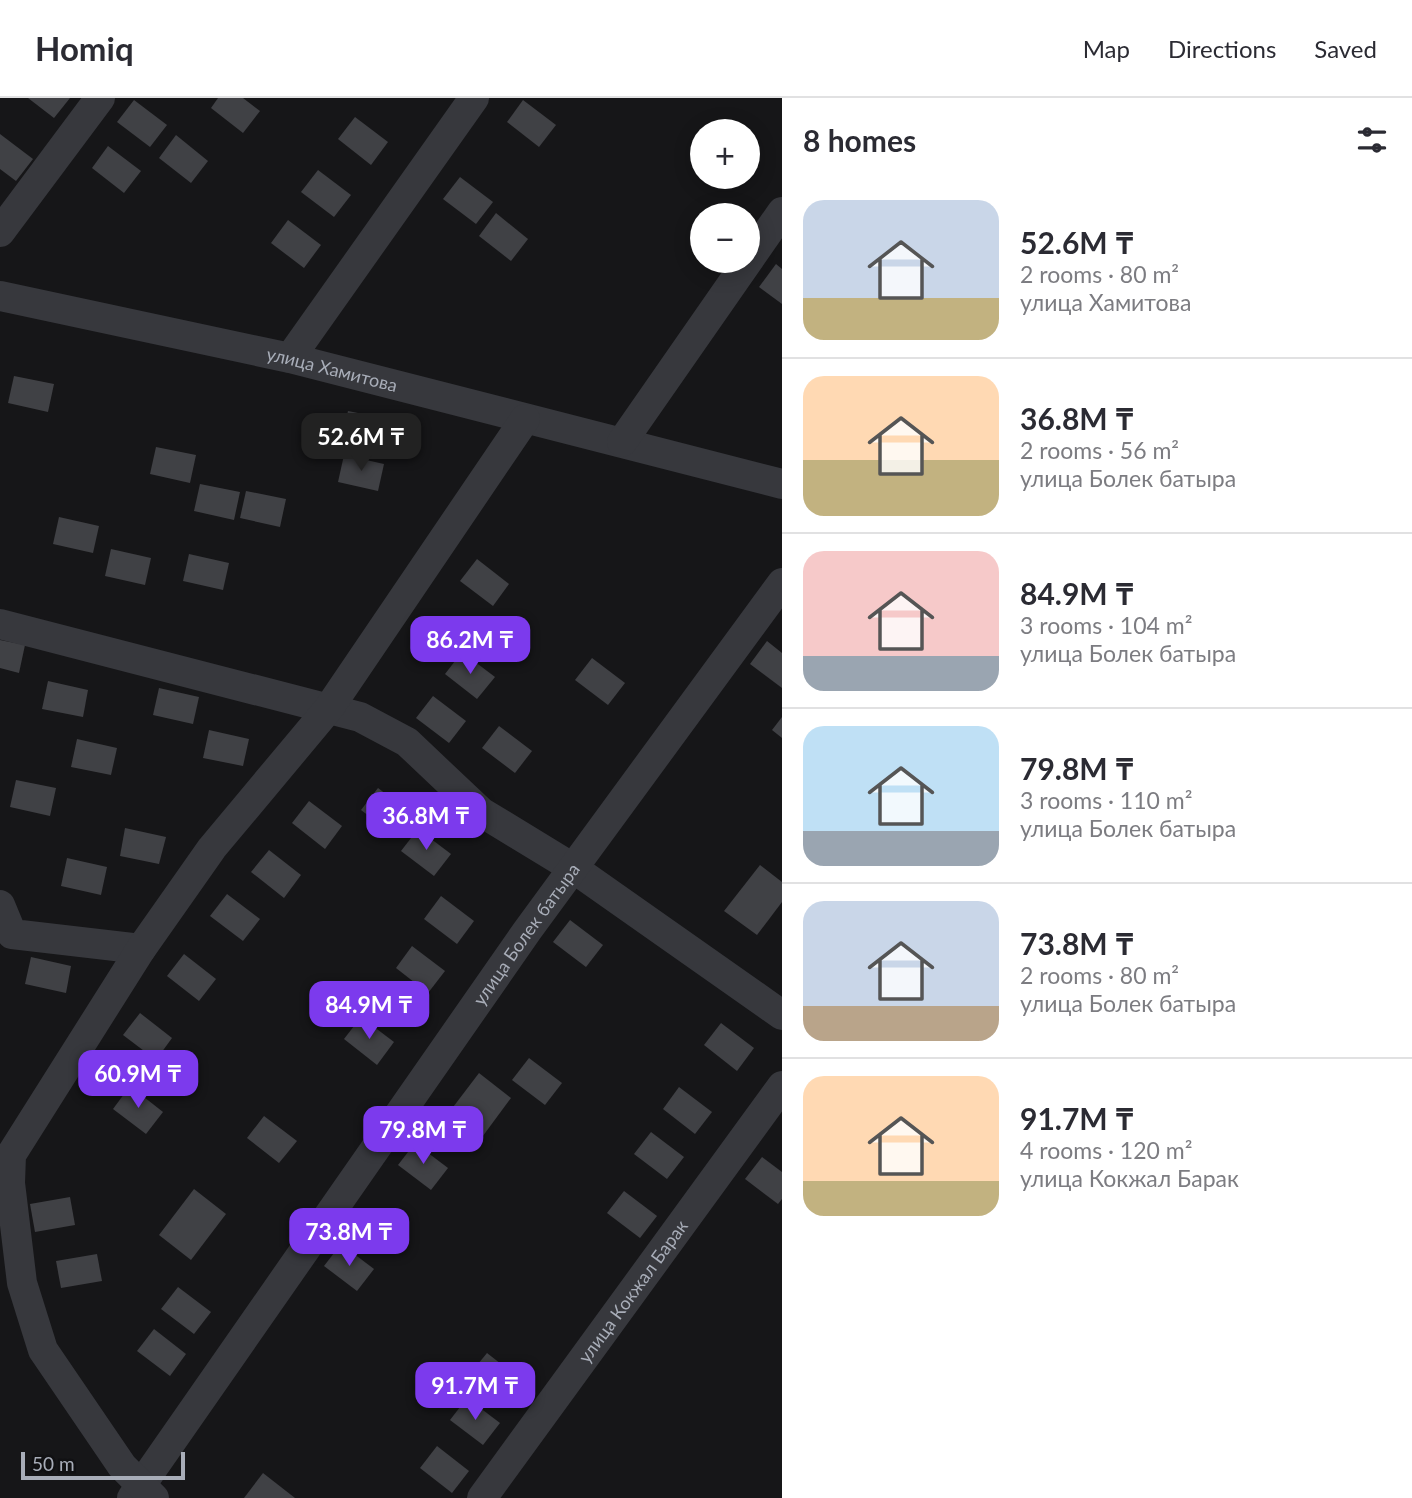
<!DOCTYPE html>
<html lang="en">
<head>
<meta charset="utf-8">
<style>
	body { margin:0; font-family:Lato,sans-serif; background:#f2f2f3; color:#2b2b33; height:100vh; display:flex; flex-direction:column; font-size:26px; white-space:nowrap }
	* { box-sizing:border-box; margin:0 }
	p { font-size:23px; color:#7c7c81 }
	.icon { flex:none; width:38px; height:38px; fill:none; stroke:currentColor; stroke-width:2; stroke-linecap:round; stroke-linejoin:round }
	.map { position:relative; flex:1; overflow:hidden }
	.side { display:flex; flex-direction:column; background:#fff; width:630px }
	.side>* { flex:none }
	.controls { position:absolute; left:690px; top:21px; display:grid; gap:14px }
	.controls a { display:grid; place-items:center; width:70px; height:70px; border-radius:50%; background:#fff; box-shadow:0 4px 18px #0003; font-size:35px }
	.scale { position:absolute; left:21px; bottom:18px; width:164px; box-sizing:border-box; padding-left:7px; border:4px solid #a8adb8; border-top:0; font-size:19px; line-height:24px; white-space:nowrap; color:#a8adb8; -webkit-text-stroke:5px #111113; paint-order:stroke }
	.price { position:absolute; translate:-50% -60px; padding:0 16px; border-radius:14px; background:#7c3aed; color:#fff; font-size:23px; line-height:46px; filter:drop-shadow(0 2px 4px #0008) }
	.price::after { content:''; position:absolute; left:50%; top:42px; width:21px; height:16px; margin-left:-10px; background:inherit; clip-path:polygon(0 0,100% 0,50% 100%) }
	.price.active { background:#222; color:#fff }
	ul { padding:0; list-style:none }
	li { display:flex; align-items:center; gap:21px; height:175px; padding:0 21px }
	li+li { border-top:2px solid #e1e1e2 }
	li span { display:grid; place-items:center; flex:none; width:196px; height:140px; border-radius:21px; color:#555 }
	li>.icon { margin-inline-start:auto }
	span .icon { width:84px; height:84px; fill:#fffc; stroke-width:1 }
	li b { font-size:30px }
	h2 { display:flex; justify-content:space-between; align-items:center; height:84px; padding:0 21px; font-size:30px }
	header { display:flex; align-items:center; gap:42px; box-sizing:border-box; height:98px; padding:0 35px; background:#fff; border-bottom:2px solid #e1e1e2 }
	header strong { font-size:33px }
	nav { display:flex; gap:38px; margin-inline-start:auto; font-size:24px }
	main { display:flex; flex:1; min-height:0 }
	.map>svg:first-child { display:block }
	.building { fill:#404145 }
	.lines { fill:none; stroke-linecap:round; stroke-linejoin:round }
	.minor { stroke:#37383d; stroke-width:30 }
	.labels { text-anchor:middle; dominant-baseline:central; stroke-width:7; stroke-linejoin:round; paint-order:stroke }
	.street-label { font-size:18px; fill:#a8adb8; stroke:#111113 }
</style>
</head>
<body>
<header>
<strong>Homiq</strong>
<nav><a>Map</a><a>Directions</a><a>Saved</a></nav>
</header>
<main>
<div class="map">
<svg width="782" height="1400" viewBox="0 0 782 1400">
	<rect width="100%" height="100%" fill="#161618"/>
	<g class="building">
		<polygon points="28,0 70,0 54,20"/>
		<polygon points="218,0 243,0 260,13 243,35 211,10"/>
		<polygon points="134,2 167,27 150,49 117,24"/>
		<polygon points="523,2 556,27 539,49 507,24"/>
		<polygon points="355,19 388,44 371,67 338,41"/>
		<polygon points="0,36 33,61 16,83 0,71"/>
		<polygon points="176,37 208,63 191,85 159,60"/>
		<polygon points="108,48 141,73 124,95 92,70"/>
		<polygon points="318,72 351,97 334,119 301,94"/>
		<polygon points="460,79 493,104 476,126 443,101"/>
		<polygon points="496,115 528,141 511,163 479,138"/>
		<polygon points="288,122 321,147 304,170 271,145"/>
		<polygon points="776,166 782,171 782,206 759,189"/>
		<polygon points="14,278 54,286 48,314 8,305"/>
		<polygon points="348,313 388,321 382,348 342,340"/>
		<polygon points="156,349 196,357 190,385 150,376"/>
		<polygon points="344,357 384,366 378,393 338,384"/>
		<polygon points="200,386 240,394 234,422 194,413"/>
		<polygon points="246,393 286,401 280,429 240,420"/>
		<polygon points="59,419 99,428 93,455 53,446"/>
		<polygon points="111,451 151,460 145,487 105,478"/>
		<polygon points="189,456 229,465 223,492 183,483"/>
		<polygon points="477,461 509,486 493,508 460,483"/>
		<polygon points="0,542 25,547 19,575 0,570"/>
		<polygon points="767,543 782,555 782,590 750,566"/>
		<polygon points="462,554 495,579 477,601 445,576"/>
		<polygon points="592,560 625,585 608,607 575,582"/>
		<polygon points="48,583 88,592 83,619 42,611"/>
		<polygon points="159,590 199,599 193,626 153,617"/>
		<polygon points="433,598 466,623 449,645 416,620"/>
		<polygon points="782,619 782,640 772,632"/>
		<polygon points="499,628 532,653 515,675 482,650"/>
		<polygon points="209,632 249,641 243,668 203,660"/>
		<polygon points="77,641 117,650 111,677 71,669"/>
		<polygon points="16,682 56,690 50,718 10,709"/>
		<polygon points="378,690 411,715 394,737 361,712"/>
		<polygon points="309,703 342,728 325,751 292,725"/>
		<polygon points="125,730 166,739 159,766 120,758"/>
		<polygon points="418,731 451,756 434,778 401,753"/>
		<polygon points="269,752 301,777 284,800 251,774"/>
		<polygon points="67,760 107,769 101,797 61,788"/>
		<polygon points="760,767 782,784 782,804 757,837 724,813"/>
		<polygon points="227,796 260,821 243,843 210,818"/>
		<polygon points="441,798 474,823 457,846 424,821"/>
		<polygon points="570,822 603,847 586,869 553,844"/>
		<polygon points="412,848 445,873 428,895 396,870"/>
		<polygon points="184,856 216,881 199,903 167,878"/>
		<polygon points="31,859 71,868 66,895 25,886"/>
		<polygon points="140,915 172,940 156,962 123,937"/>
		<polygon points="361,919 394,944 377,967 344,941"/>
		<polygon points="721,925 754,950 737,973 704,947"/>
		<polygon points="529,960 562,985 545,1007 512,982"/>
		<polygon points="479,975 511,1000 477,1046 444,1021"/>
		<polygon points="130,988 163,1014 146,1036 113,1011"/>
		<polygon points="679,989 712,1014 695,1036 663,1011"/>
		<polygon points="264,1018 297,1043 279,1065 247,1040"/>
		<polygon points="651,1034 684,1059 667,1081 634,1056"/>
		<polygon points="415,1045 448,1070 431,1092 398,1067"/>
		<polygon points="762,1059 782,1074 782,1101 778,1106 745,1081"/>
		<polygon points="194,1091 226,1116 191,1162 159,1137"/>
		<polygon points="624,1093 657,1118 640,1140 607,1115"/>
		<polygon points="70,1099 75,1127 35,1134 30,1106"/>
		<polygon points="341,1146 374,1171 357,1193 324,1168"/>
		<polygon points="97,1156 102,1183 61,1190 56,1163"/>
		<polygon points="178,1189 211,1214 194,1236 161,1211"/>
		<polygon points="154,1231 186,1256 170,1278 137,1253"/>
		<polygon points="487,1255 519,1280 502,1302 469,1277"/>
		<polygon points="467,1300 500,1325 483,1347 450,1322"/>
		<polygon points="437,1348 469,1373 452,1395 420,1370"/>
		<polygon points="263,1375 295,1400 244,1400"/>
	</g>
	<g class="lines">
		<g class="minor">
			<polyline points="0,134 100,0"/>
			<path id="s1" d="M0,198L290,260L782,386"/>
			<polyline points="290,260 474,0"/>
			<polyline points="622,344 782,114"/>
			<polyline points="0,526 360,619 407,644 481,714 573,770 782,917"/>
			<polyline points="0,807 12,836 141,851"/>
			<path id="s2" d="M132,1400L527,833L782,485"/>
			<polyline points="154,1400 122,1368 43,1252 22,1185 10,1085 11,1057 141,851 212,750 329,610 525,321"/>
			<path id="s3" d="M482,1400L782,988"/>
		</g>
	</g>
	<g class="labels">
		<g class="street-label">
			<text stroke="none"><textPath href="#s1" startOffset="340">улица Хамитова</textPath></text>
			<text stroke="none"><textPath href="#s2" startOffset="688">улица Болек батыра</textPath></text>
			<text stroke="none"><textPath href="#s3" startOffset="256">улица Кокжал Барак</textPath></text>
		</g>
	</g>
</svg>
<div class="controls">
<a>+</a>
<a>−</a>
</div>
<div class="scale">50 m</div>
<b class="price active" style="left:361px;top:375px">52.6M ₸</b>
<b class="price" style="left:470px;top:578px">86.2M ₸</b>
<b class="price" style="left:426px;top:754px">36.8M ₸</b>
<b class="price" style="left:369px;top:943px">84.9M ₸</b>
<b class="price" style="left:138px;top:1012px">60.9M ₸</b>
<b class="price" style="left:423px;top:1068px">79.8M ₸</b>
<b class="price" style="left:349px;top:1170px">73.8M ₸</b>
<b class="price" style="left:475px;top:1324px">91.7M ₸</b>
</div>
<section class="side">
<h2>8 homes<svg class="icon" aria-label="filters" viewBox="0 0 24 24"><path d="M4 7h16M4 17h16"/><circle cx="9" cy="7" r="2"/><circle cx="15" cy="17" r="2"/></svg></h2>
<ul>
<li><span style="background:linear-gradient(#c9d6e8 70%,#c2b280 0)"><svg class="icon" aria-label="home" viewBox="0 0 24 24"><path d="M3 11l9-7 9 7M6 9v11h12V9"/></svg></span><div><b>52.6M ₸</b><p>2 rooms · 80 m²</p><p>улица Хамитова</p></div></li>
<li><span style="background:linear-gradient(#ffd9b3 60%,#c2b280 0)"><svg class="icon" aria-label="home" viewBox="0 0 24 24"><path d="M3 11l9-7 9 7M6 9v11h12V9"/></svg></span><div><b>36.8M ₸</b><p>2 rooms · 56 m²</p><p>улица Болек батыра</p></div></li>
<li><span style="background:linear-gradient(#f6c9c9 75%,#9aa5b1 0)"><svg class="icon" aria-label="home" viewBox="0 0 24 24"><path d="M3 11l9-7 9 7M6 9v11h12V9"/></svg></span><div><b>84.9M ₸</b><p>3 rooms · 104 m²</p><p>улица Болек батыра</p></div></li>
<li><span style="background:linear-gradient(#bfe0f5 75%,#9aa5b1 0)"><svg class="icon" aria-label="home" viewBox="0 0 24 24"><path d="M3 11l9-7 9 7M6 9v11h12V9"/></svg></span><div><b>79.8M ₸</b><p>3 rooms · 110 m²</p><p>улица Болек батыра</p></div></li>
<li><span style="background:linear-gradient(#c9d6e8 75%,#b9a48a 0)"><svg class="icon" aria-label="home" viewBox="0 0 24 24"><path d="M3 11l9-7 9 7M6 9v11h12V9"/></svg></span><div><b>73.8M ₸</b><p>2 rooms · 80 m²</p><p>улица Болек батыра</p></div></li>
<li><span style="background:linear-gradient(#ffd9b3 75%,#c2b280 0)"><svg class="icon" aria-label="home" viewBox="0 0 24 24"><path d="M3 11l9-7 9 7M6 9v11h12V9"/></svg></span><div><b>91.7M ₸</b><p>4 rooms · 120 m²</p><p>улица Кокжал Барак</p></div></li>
</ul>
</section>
</main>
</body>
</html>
